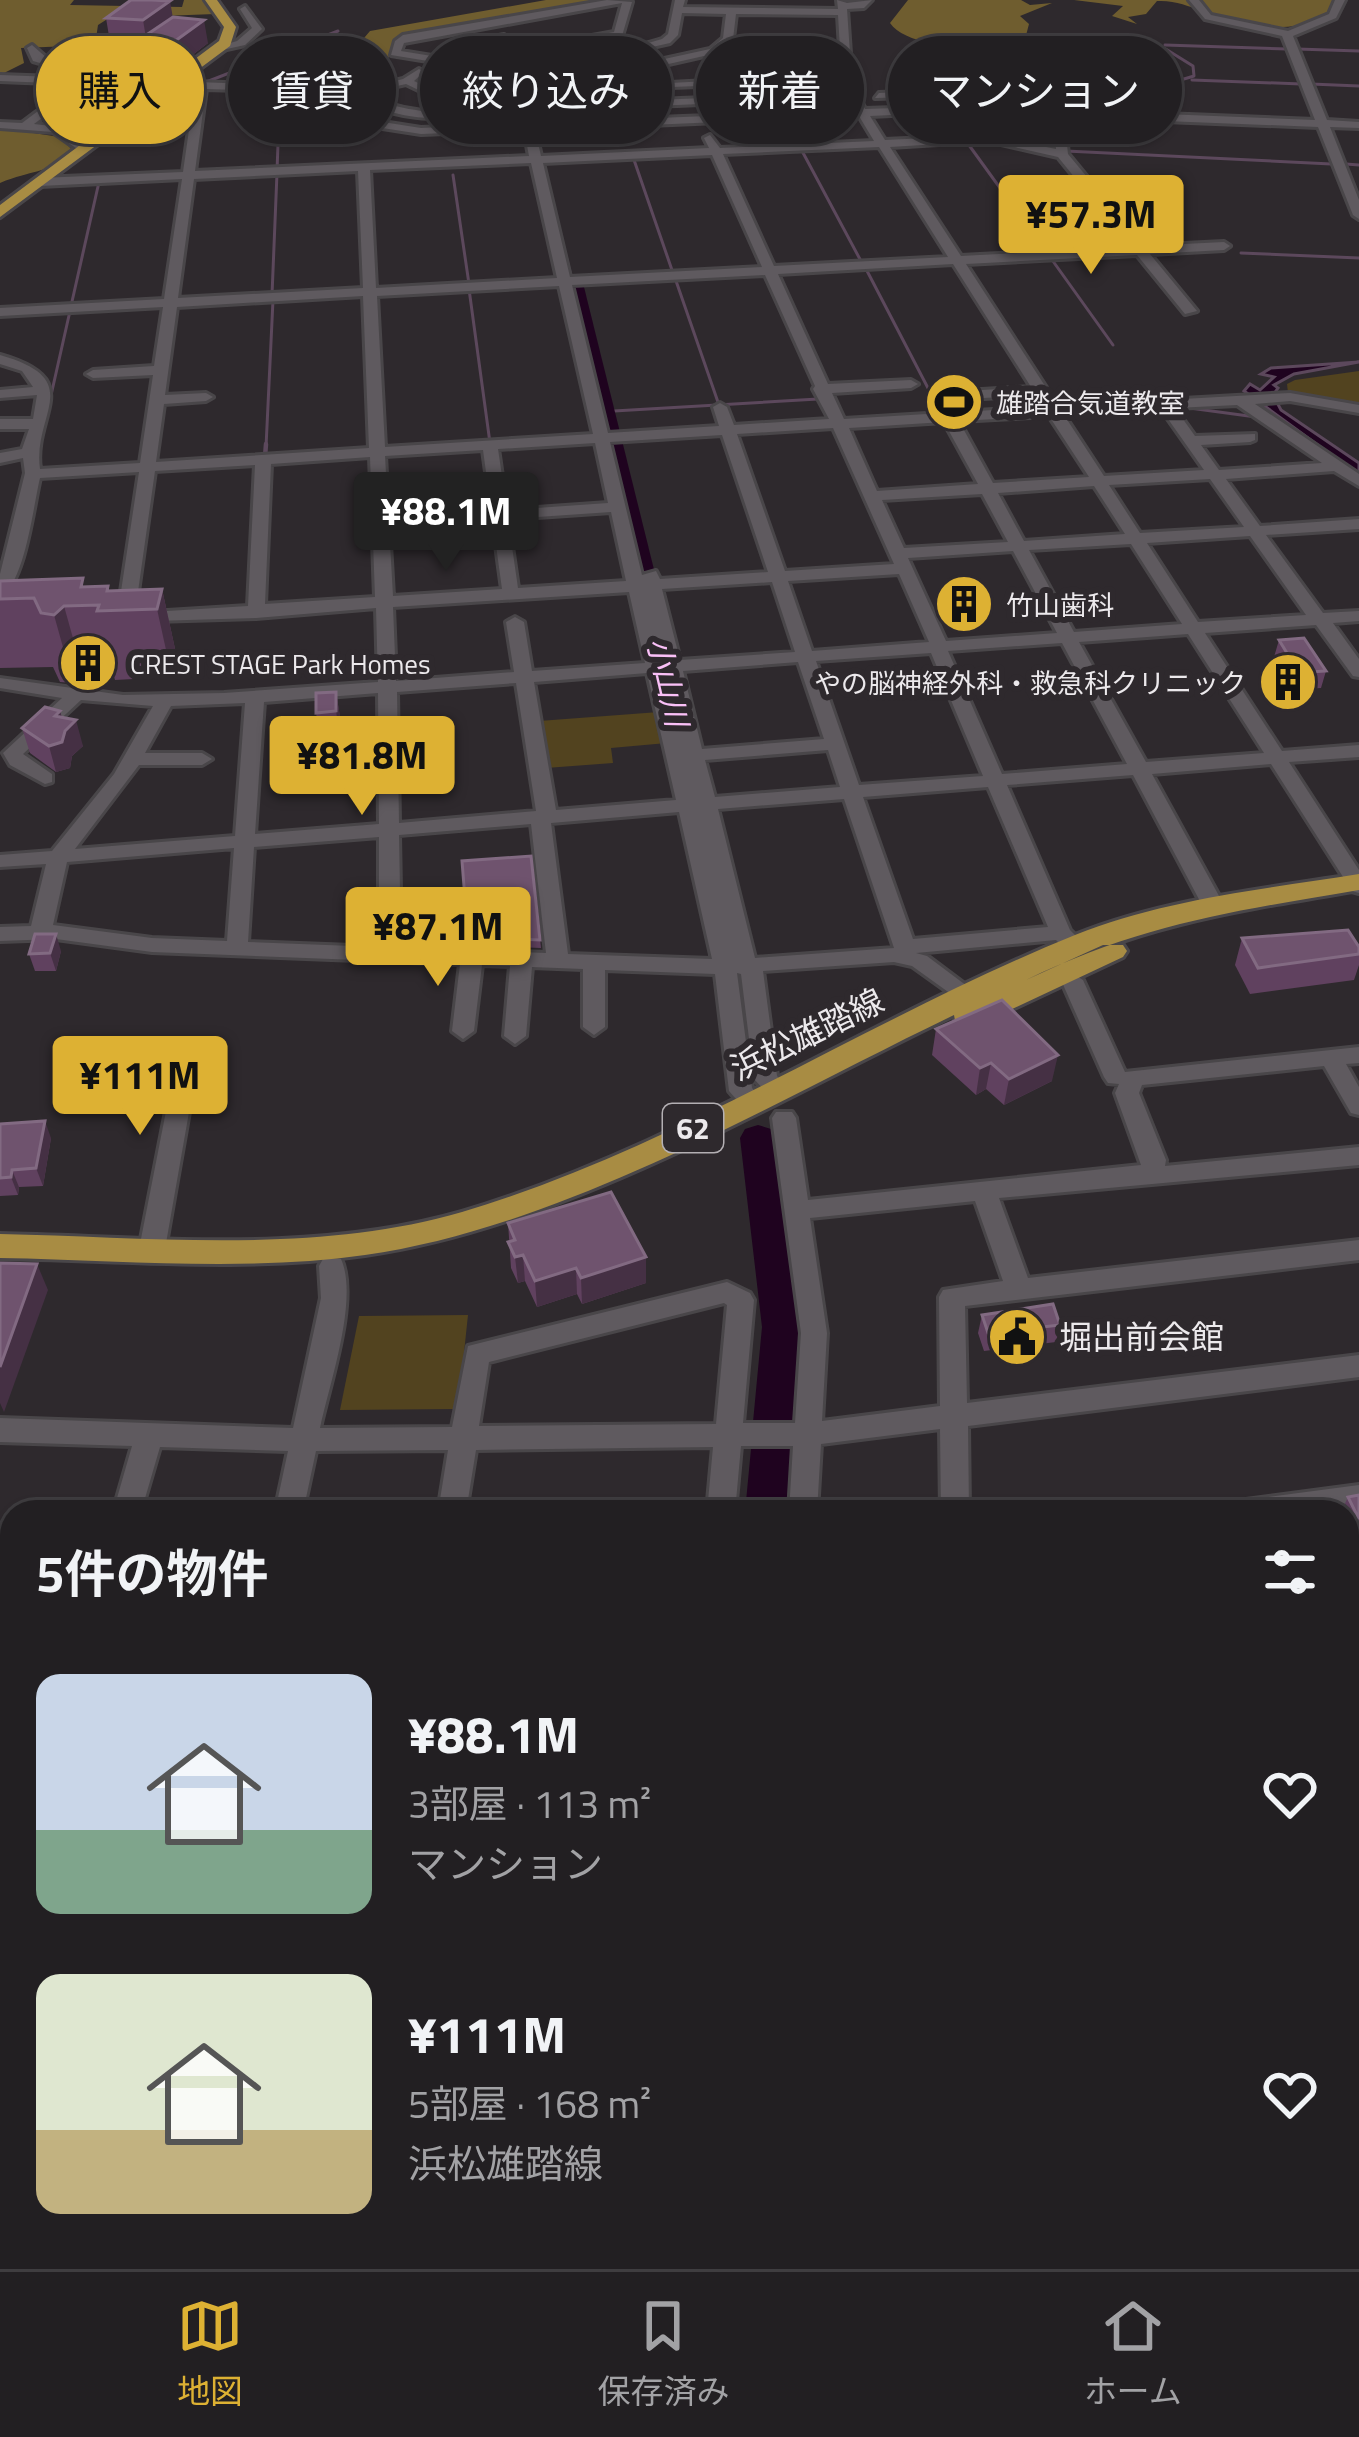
<!DOCTYPE html>
<html lang="ja">
<head>
<meta charset="utf-8">
<style>
	body { margin:0; font-family:"Titillium Web","Noto Sans JP",sans-serif; background:#2a272a; color:#f1f3f6; height:100vh; display:flex; flex-direction:column; font-size:45px; white-space:nowrap }
	* { box-sizing:border-box; margin:0 }
	p { font-size:39px; color:#a2a2a5 }
	.icon { flex:none; width:66px; height:66px; fill:none; stroke:currentColor; stroke-width:2; stroke-linecap:round; stroke-linejoin:round }
	.map { position:relative; flex:1; overflow:hidden }
	.panel { position:absolute; left:0px; top:1500px; width:1359px; height:771px; display:flex; flex-direction:column; background:#221f22; border-radius:36px 36px 0 0; box-shadow:0 3px 9px #0004,0 0 0 3px #3f3d40 }
	.panel>* { flex:none }
	.guide { position:absolute; left:36px; top:36px; width:1287px; height:108px; display:flex; gap:24px }
	.price { position:absolute; translate:-50% -102px; padding:0 27px; border-radius:12px; background:#ddb133; color:#111; font-size:39px; line-height:78px; filter:drop-shadow(0 3px 6px #0008) }
	.price::after { content:''; position:absolute; left:50%; top:72px; width:36px; height:27px; margin-left:-18px; background:inherit; clip-path:polygon(0 0,100% 0,50% 100%) }
	.price.selected { background:#222; color:#fff }
	ul { padding:0; list-style:none }
	li { display:flex; align-items:center; gap:36px; height:300px; padding:0 36px }
	li span { display:grid; place-items:center; flex:none; width:336px; height:240px; border-radius:24px; color:#555 }
	li>.icon { margin-inline-start:auto }
	span .icon { width:144px; height:144px; fill:#fffc; stroke-width:1 }
	li b { font-size:51px }
	h2 { display:flex; justify-content:space-between; align-items:center; height:144px; padding:0 36px; font-size:51px }
	.tag { padding:0 42px; border-radius:54px; background:#221f22; box-shadow:0 3px 9px #0004,0 0 0 3px #3f3d40; font-size:42px; line-height:108px }
	.tag.selected { background:#ddb133; color:#111 }
	.tabs { display:flex; justify-content:space-around; align-items:center; height:168px; border-top:3px solid #3f3d40; background:#221f22; font-size:33px; color:#a2a2a5 }
	.tabs a { display:grid; justify-items:center; gap:6px }
	.tabs .selected { color:#ddb133 }
	.map>svg:first-child { display:block }
	.green { fill:#52431f }
	.forest { fill:#6f5d2f }
	.water { fill:#1f031f; stroke:#5c485c; stroke-width:3 }
	.lines { fill:none; stroke-linecap:round; stroke-linejoin:round }
	.stream-far1 { stroke:#5c485c; stroke-width:3 }
	.stream { stroke:#5c485c; stroke-width:4.5 }
	.river { fill:#1f031f; fill-rule:evenodd }
	.minor-casing { stroke:#494649; stroke-width:6 }
	.major-casing { stroke:#494649; stroke-width:6 }
	.minor { fill:#5f5a5f; fill-rule:evenodd }
	.major { fill:#a88c43; fill-rule:evenodd }
	.wall { fill:#60415f }
	.shaded-wall { fill:#453044 }
	.building { fill:#6f536e; stroke:#826a82; stroke-width:3 }
	.labels { text-anchor:middle; dominant-baseline:central; stroke-width:12; stroke-linejoin:round; paint-order:stroke }
	.far-poi-label { font-size:27px; fill:#ece9ec; stroke:#2e292d; text-anchor:start }
	.far-water-label { font-size:30px; font-style:italic; fill:#fac0f7; stroke:#2e292d }
	.shield { fill:#2e292d; stroke:#b3afb3; stroke-width:3 }
	.shield-label { font-size:30px; font-weight:bold; fill:#ece9ec }
	.street-label { font-size:33px; fill:#ece9ec; stroke:#2e292d }
	.poi-label { font-size:33px; fill:#ece9ec; stroke:#2e292d; text-anchor:start }
</style>
</head>
<body>
<div class="map">
<svg width="1359" height="2269" viewBox="0 0 1359 2269">
	<rect width="100%" height="100%" fill="#2e292d"/>
	<g class="green">
		<polygon points="1359,371 1359,406 1288,393 1287,384 1295,380"/>
		<polygon points="659,712 667,743 611,748 613,763 546,768 539,721"/>
		<polygon points="468,1315 458,1409 340,1410 359,1316"/>
	</g>
	<g class="forest">
		<polygon points="0,0 74,0 70,5 182,7 184,0 206,0 215,14 109,18 98,25 95,45 21,48 24,63 0,75"/>
		<polygon points="546,0 617,0 401,37 387,60 360,58 359,44 370,31"/>
		<path d="M908,0H1021L1030,5L1052,3L1020,16L1029,24L1024,43L1040,46C1005,50 911,53 890,23Z"/>
		<path d="M1074,0H1337L1325,18C1277,35 1251,26 1204,11C1187,6 1175,0 1157,1L1146,14L1128,17L1137,24L1112,16L1123,6Z"/>
		<path d="M0,128L60,137L74,152C43,176 33,169 0,183Z"/>
	</g>
	<polygon class="water" points="1359,362 1294,374 1274,385 1278,388 1273,395 1281,410 1359,463 1359,475 1244,391 1250,384 1260,390 1274,377 1261,374 1271,368"/>
	<g class="lines">
		<g class="stream-far1">
			<polyline points="1165,45 1287,49"/>
			<polyline points="1297,49 1359,51"/>
			<polyline points="1062,80 1147,90 1194,76 1193,66 1164,48"/>
			<polyline points="1192,80 1301,84"/>
			<polyline points="201,84 338,31"/>
			<polyline points="1311,84 1359,86"/>
			<polyline points="931,105 969,88 1049,80"/>
			<polyline points="931,114 984,135"/>
			<polyline points="788,124 800,147"/>
			<polyline points="537,141 571,276"/>
			<polyline points="966,141 1047,253"/>
			<polyline points="1032,144 1055,148"/>
			<polyline points="801,149 862,263"/>
			<polyline points="1066,151 1331,164"/>
			<polyline points="633,157 673,273"/>
			<polyline points="1346,164 1359,165"/>
			<polyline points="277,171 280,91"/>
			<polyline points="453,175 469,284"/>
			<polyline points="1241,253 1359,258"/>
			<polyline points="1050,257 1113,345"/>
			<polyline points="865,267 942,415"/>
			<polyline points="675,278 719,405"/>
			<polyline points="469,289 490,443"/>
			<polyline points="272,295 277,173"/>
			<polyline points="71,306 99,182"/>
			<polyline points="1182,407 1256,417"/>
			<polyline points="614,411 818,399"/>
			<polyline points="45,422 70,311"/>
			<polyline points="266,447 273,300"/>
		</g>
		<polyline class="stream" points="265,457 266,444"/>
		<g class="river">
			<polygon points="573,277 583,283 666,618 653,626 640,618 563,283"/>
			<path d="M758,1125L771,1129L776,1138C783,1192 822,1402 784,1436L793,1449L789,1512H745L751,1449L762,1435L753,1422L762,1327L740,1138L745,1129Z"/>
			<rect x="685" y="2259" width="58" height="10"/>
		</g>
		<g class="minor-casing">
			<g id="minor">
				<path d="M607,0L632,2L622,36L495,59L463,91L472,92V96L433,97L406,84L365,93C401,114 440,113 481,112C538,49 589,62 662,39L668,34L675,0H685L683,7L838,9L837,0L847,3L872,0L864,8L847,9L852,83L865,109L956,106L1315,120L1282,36L1205,19L1189,0H1199L1211,15L1288,31L1329,14L1335,0H1345L1336,18L1293,36L1327,120L1359,122V128L1330,127L1359,200V219L1353,215L1318,127L1064,117L1068,154L1144,246L1224,242L1230,246L1224,250L1150,254L1197,311L1185,314L1137,255L966,264L1058,406L1290,393L1359,405V413L1290,401L1255,404L1359,474V486L1334,471L1226,479L1260,526L1359,519V529L1266,535L1323,613L1359,611V621L1333,623L1359,659V677L1353,676L1316,625L1205,633L1282,751L1359,745V757L1289,762L1359,870V893L1352,891L1271,764L1152,774L1224,905L1213,912L1202,905L1133,775L1007,785L1070,930L1085,945L1082,950H1066L1056,940L916,953L927,956L991,1004L994,1009L991,1014L983,1017L912,966L894,962L763,971L777,1076L789,1089L777,1097L769,1095L754,1079L741,974L737,973L752,1088L763,1101L751,1109L743,1107L729,1091L715,974L605,970V1027L594,1035L583,1027V969L532,967L526,1036L515,1044L504,1036L510,966L482,965L474,1031L463,1039L452,1031L460,964L152,952L56,939L0,941V927L31,926L46,864L0,867V855L52,851L114,774L153,706L81,700L23,754L52,774V782L45,784L10,765L3,753L62,698L0,688V678L123,695L224,693L378,682L376,608L256,618L120,622L117,618L139,472L40,478C33,507 25,583 0,597V574L25,473L23,458L0,463V453L22,449L29,429H0V419H33L37,395L0,398V390L33,387L22,371L0,364V355C88,380 32,414 40,469L140,463L153,375L93,378L86,374L93,370L154,366L163,307L0,316V308L164,299L182,179L40,186L34,182L40,178L183,172L195,88L87,84L34,124L60,127L87,148L83,153L53,132L0,128V122L22,123L74,84L0,81V75L82,78L90,74L94,78L109,79L110,70L104,65H47L33,61L27,48L32,45L48,59L111,60L120,69V79L278,85L306,92L357,118L421,128L522,123L518,108L531,92L555,83L710,49L723,38L726,14L682,13L678,35L670,43L550,70L529,80L484,118C437,120 388,121 350,92L403,79L419,69L424,72L414,81L435,91H450L488,55L614,32L622,3L404,43L401,51L438,57L434,62L391,55L395,41L403,35ZM736,14L838,15L842,83L855,110L533,123L530,108L539,96L587,82L592,86L587,99L607,108L813,99L812,59L775,51L771,56L803,63V76L614,86L619,89L803,82V94L609,102L597,96L603,85L598,80L717,53L733,39ZM206,89L278,91L298,96L350,123L421,134L524,130L529,156L195,171ZM956,112L1053,116L1056,149L974,132L969,136L885,140L870,116ZM859,116L874,141L720,148L710,135L704,138L709,148L541,156L535,130ZM988,141L1058,157L1131,247L961,256L890,147ZM879,147L948,257L774,266L723,154ZM712,155L762,267L570,277L543,163ZM531,163L557,278L376,288L370,170ZM358,171L363,288L178,298L194,179ZM953,264L1031,387L966,391L959,395L966,399L1036,395L1044,407L844,419L832,393L911,388L918,384L911,380L828,384L778,274ZM765,275L815,386L813,389L829,419L734,425L727,407L720,403L713,407L719,426L608,433L572,285ZM559,286L593,434L385,447L377,296ZM363,296L369,448L156,462L164,404L206,401L213,397L206,393L165,395L177,307ZM1237,405L1322,463L1219,470L1201,445L1250,442L1255,440V434L1195,436L1175,408ZM1161,409L1204,470L1104,476L1064,415ZM1049,416L1089,477L993,483L959,421ZM944,422L978,484L877,491L849,428ZM833,428L894,564L785,571L737,434ZM722,435L768,572L660,579L656,571L642,575L610,442ZM595,443L608,503L507,510L498,449ZM483,450L502,589L393,596L385,456ZM370,457L375,597L265,604L271,464ZM255,465L248,606L135,613L155,471ZM1210,479L1244,527L1140,533L1109,485ZM1094,486L1125,534L1024,541L998,493ZM982,494L1008,542L904,548L882,500ZM611,512L626,581L518,588L508,519ZM1250,536L1306,615L1198,622L1147,543ZM1131,544L1182,624L1074,632L1029,550ZM1013,551L1057,633L946,641L908,558ZM899,574L929,642L812,651L788,581ZM772,582L795,652L680,660L662,589ZM629,592L645,663L532,671L524,622L515,617L506,622L514,672L396,681L393,607ZM1188,634L1264,753L1146,762L1079,642ZM1062,643L1127,764L1002,774L948,651ZM931,653L983,776L859,785L816,661ZM798,662L824,739L702,749L683,671ZM647,673L676,800L556,810L534,682ZM516,683L536,811L399,823L397,692ZM378,693L379,824L255,834L264,702ZM245,703L235,836L75,849L139,765H202L212,759L202,753H145L171,706ZM828,750L840,787L715,797L705,760ZM988,787L1048,927L913,939L863,797ZM844,799L894,948L755,958L718,809ZM679,812L712,959L568,954L551,823ZM531,824L546,953L401,947L399,835ZM379,837V947L248,942L254,847ZM234,848L227,941L152,938L53,925L67,862Z"/>
				<polygon points="245,6 262,29 245,45 213,52 213,48 237,41 252,28 240,9"/>
				<polygon points="504,35 508,40 447,50 442,47"/>
				<polygon points="908,61 913,64 914,97 875,98 879,93 904,92 903,64"/>
				<path d="M1072,973L1083,980L1125,1072L1359,1047V1063L1346,1064L1359,1087V1115L1351,1113L1324,1066L1142,1085L1139,1093L1166,1160L1165,1166L1359,1147V1165L999,1198L1028,1278L1359,1240V1260L965,1306L967,1403L1359,1355V1377L968,1426L969,1512H941L940,1429L821,1444L817,1512H789L793,1446H741L735,1512H707L713,1447L476,1450L466,1512H438L448,1450L316,1451L303,1512H275L288,1451L160,1447L141,1512H113L132,1446L0,1442V1418L293,1428L321,1298L319,1266L323,1259H341C359,1299 329,1385 320,1428L452,1427L468,1346L727,1282L750,1293L754,1300L743,1423H795L801,1333L772,1118L776,1112H792L796,1118L808,1200L1141,1165L1115,1093L1119,1084L1108,1083L1104,1077L1061,980ZM975,1201L1003,1281L943,1290L939,1297L940,1406L822,1421L827,1333L810,1218ZM724,1303L727,1305L716,1424L479,1426L489,1362Z"/>
				<polygon points="188,1047 199,1055 165,1249 161,1256 143,1256 139,1249 177,1055"/>
				<polygon points="1359,1485 1359,1509 1232,1512 1236,1503 1246,1500"/>
				<polygon points="0,1557 12,1558 12,1584 0,1583"/>
				<polygon points="1359,1646 1359,1674 1347,1675 1347,1647"/>
				<polygon points="1347,1694 1359,1701 1359,1752 1347,1746"/>
				<rect x="0" y="1718" width="12" height="30"/>
				<polygon points="1359,1853 1359,1887 1347,1889 1347,1855"/>
				<rect x="0" y="1940" width="12" height="34"/>
				<polygon points="0,2097 12,2098 12,2134 0,2133"/>
				<polygon points="1359,2156 1359,2194 1347,2196 1347,2158"/>
				<polygon points="109,2259 147,2259 145,2269 107,2269"/>
				<rect x="743" y="2259" width="38" height="10"/>
				<polygon points="800,2259 892,2259 888,2269 796,2269"/>
			</g>
		</g>
		<g class="major-casing">
			<g id="major">
				<polygon points="205,0 217,0 236,27 230,46 0,217 0,205 219,41 224,27"/>
				<path d="M1359,874V890C1234,911 1142,924 1026,980L1103,945H1123L1127,951L1123,957L976,1026H956L954,1015C773,1102 564,1227 365,1255C245,1272 121,1260 0,1258V1234C151,1237 314,1255 462,1212C677,1148 868,1019 1075,935C1164,899 1265,889 1359,874Z"/>
			</g>
		</g>
		<use href="#minor" class="minor"/>
		<use href="#major" class="major"/>
	</g>
	<g class="wall">
		<polygon points="106,18 173,18 208,43 165,76 129,75 124,50 135,43 110,42"/>
		<polygon points="0,581 86,587 109,591 162,589 177,658 172,677 115,680 113,673 83,674 73,683 60,682 53,667 0,668"/>
		<polygon points="1279,640 1326,671 1321,688 1289,690 1279,675 1281,668 1274,657"/>
		<polygon points="336,692 340,717 340,737 320,738 316,713"/>
		<polygon points="60,711 62,717 83,746 72,756 70,768 56,772 30,753 22,728"/>
		<polygon points="531,856 541,948 469,945 462,861"/>
		<polygon points="1242,938 1359,947 1359,965 1354,980 1250,994 1235,965"/>
		<polygon points="61,951 56,971 35,971 29,954"/>
		<polygon points="936,1029 1052,1081 1004,1105 986,1089 976,1095 932,1055"/>
		<polygon points="0,1124 51,1138 43,1186 19,1187 18,1195 0,1196"/>
		<polygon points="508,1223 646,1257 646,1283 582,1304 577,1294 537,1307 525,1281 518,1283 511,1268"/>
		<polygon points="982,1315 1060,1325 1056,1342 984,1351 978,1333"/>
		<polygon points="1359,1495 1359,1562 1348,1564 1347,1512 1341,1512 1348,1497"/>
	</g>
	<g class="shaded-wall">
		<polygon points="170,1 174,24 147,44 143,20"/>
		<polygon points="204,20 208,43 165,76 160,52"/>
		<polygon points="162,589 177,658 172,677 157,609"/>
		<polygon points="64,606 83,674 73,683 54,615"/>
		<polygon points="336,692 340,717 340,737 336,711"/>
		<polygon points="60,711 65,730 76,720 83,746 72,756 70,768 56,772 49,746 55,716"/>
		<polygon points="56,934 61,951 56,971 50,953"/>
		<polygon points="1058,1055 1052,1081 1004,1105 1009,1079"/>
		<polygon points="991,1063 986,1089 976,1095 980,1068"/>
		<polygon points="45,1121 51,1138 43,1186 36,1168"/>
		<polygon points="12,1170 19,1187 18,1195 11,1177"/>
		<polygon points="523,1255 525,1281 518,1283 515,1257"/>
		<polygon points="646,1257 646,1283 582,1304 581,1278"/>
		<polygon points="37,1264 48,1290 4,1412 0,1403 0,1367"/>
		<polygon points="576,1268 577,1294 537,1307 535,1281"/>
	</g>
	<g class="building">
		<polygon points="131,0 152,0 170,1 143,20 106,18"/>
		<polygon points="173,17 204,20 160,52 124,50"/>
		<polygon points="83,578 81,587 108,586 107,591 162,589 157,609 97,611 99,605 64,606 54,615 41,613 34,598 0,599 0,581"/>
		<polygon points="1304,638 1326,671 1294,673 1284,658 1290,658 1279,640"/>
		<polygon points="336,692 336,711 316,713 316,693"/>
		<polygon points="45,707 60,711 55,716 76,720 65,731 62,742 49,746 22,728"/>
		<polygon points="531,856 540,940 468,937 462,861"/>
		<polygon points="1348,930 1359,947 1359,954 1258,968 1242,938"/>
		<polygon points="35,934 56,934 50,953 29,954"/>
		<polygon points="1002,1000 1058,1055 1009,1079 991,1063 980,1068 936,1029"/>
		<polygon points="45,1121 36,1168 12,1170 11,1177 0,1178 0,1124"/>
		<polygon points="611,1192 646,1257 581,1278 576,1268 535,1281 523,1255 515,1257 508,1242 515,1240 508,1223"/>
		<polygon points="0,1263 37,1264 0,1367"/>
		<polygon points="1053,1304 1060,1325 988,1333 982,1315"/>
		<polygon points="1359,1495 1359,1519 1348,1497"/>
	</g>
	<defs>
		<g id="stadium-disc" transform="scale(3)"><circle r="9.5" fill="#ddb133" stroke="#2e292d"/><path d="M0-5a6.5 5 0 1 0 0 10a6.5 5 0 1 0 0-10ZM-3.5-1.8h7v3.6h-7Z" fill="#111"/></g>
		<g id="building-disc" transform="scale(3)"><circle r="9.5" fill="#ddb133" stroke="#2e292d"/><path d="M-4-6H4V6H1V3H-1V6H-4ZM-2.5-4.3h1.7v1.8h-1.7ZM.8-4.3h1.7v1.8H.8ZM-2.5-1h1.7V.8h-1.7ZM.8-1h1.7V.8H.8Z" fill="#111"/></g>
		<g id="civic-disc" transform="scale(3)"><circle r="9.5" fill="#ddb133" stroke="#2e292d"/><path d="M-.6-6.5H3V-4.5H.6V-3L4-1V1h2V6H-6V1h2V-1L-.6-3ZM-1.2 2.5V6h2.4V2.5Z" fill="#111"/></g>
	</defs>
	<g fill-rule="evenodd">
		<use href="#stadium-disc" x="954" y="402"/>
		<use href="#building-disc" x="964" y="604"/>
		<use href="#building-disc" x="88" y="663"/>
		<use href="#building-disc" x="1288" y="682"/>
		<use href="#civic-disc" x="1017" y="1337"/>
	</g>
	<g class="labels">
		<g class="far-poi-label">
			<text x="996" y="402">雄踏合気道教室</text>
			<text x="1006" y="604">竹山歯科</text>
			<text x="130" y="663">CREST STAGE Park Homes</text>
			<text x="1246" y="682" text-anchor="end">やの脳神経外科・救急科クリニック</text>
		</g>
		<g class="far-water-label">
			<text transform="translate(668 682) rotate(77)">小山川</text>
		</g>
		<rect class="shield" x="663" y="1104" width="60" height="48" rx="9"/>
		<g class="shield-label">
			<text x="693" y="1128">62</text>
		</g>
		<g class="street-label">
			<text transform="translate(807 1034) rotate(-26)">浜松雄踏線</text>
		</g>
		<g class="poi-label">
			<text x="1059" y="1337">堀出前会館</text>
		</g>
	</g>
</svg>
<b class="price" style="left:1091px;top:277px">¥57.3M</b>
<b class="price selected" style="left:446px;top:574px">¥88.1M</b>
<b class="price" style="left:362px;top:818px">¥81.8M</b>
<b class="price" style="left:438px;top:989px">¥87.1M</b>
<b class="price" style="left:140px;top:1138px">¥111M</b>
<div class="guide">
<a class="tag selected">購入</a>
<a class="tag">賃貸</a>
<a class="tag">絞り込み</a>
<a class="tag">新着</a>
<a class="tag">マンション</a>
</div>
<section class="panel">
<h2>5件の物件<svg class="icon" aria-label="filters" viewBox="0 0 24 24"><path d="M4 7h16M4 17h16"/><circle cx="9" cy="7" r="2"/><circle cx="15" cy="17" r="2"/></svg></h2>
<ul>
<li><span style="background:linear-gradient(#c9d6e8 65%,#7fa58c 0)"><svg class="icon" aria-label="home" viewBox="0 0 24 24"><path d="M3 11l9-7 9 7M6 9v11h12V9"/></svg></span><div><b>¥88.1M</b><p>3部屋 · 113 m²</p><p>マンション</p></div><svg class="icon" aria-label="heart" viewBox="0 0 24 24"><path d="M12 20l-8-8c-3-5 5-10 8-4 3-6 11-1 8 4z"/></svg></li>
<li><span style="background:linear-gradient(#dfe7d0 65%,#c2b280 0)"><svg class="icon" aria-label="home" viewBox="0 0 24 24"><path d="M3 11l9-7 9 7M6 9v11h12V9"/></svg></span><div><b>¥111M</b><p>5部屋 · 168 m²</p><p>浜松雄踏線</p></div><svg class="icon" aria-label="heart" viewBox="0 0 24 24"><path d="M12 20l-8-8c-3-5 5-10 8-4 3-6 11-1 8 4z"/></svg></li>
</ul>
</section>
</div>
<nav class="tabs">
<a class="selected"><svg class="icon" aria-label="map" viewBox="0 0 24 24"><path d="M3 6l6-2 6 2 6-2v14l-6 2-6-2-6 2zM9 4v14M15 6v14"/></svg>地図</a>
<a><svg class="icon" aria-label="saved" viewBox="0 0 24 24"><path d="M7 4h10v16l-5-4-5 4z"/></svg>保存済み</a>
<a><svg class="icon" aria-label="home" viewBox="0 0 24 24"><path d="M3 11l9-7 9 7M6 9v11h12V9"/></svg>ホーム</a>
</nav>
</body>
</html>
